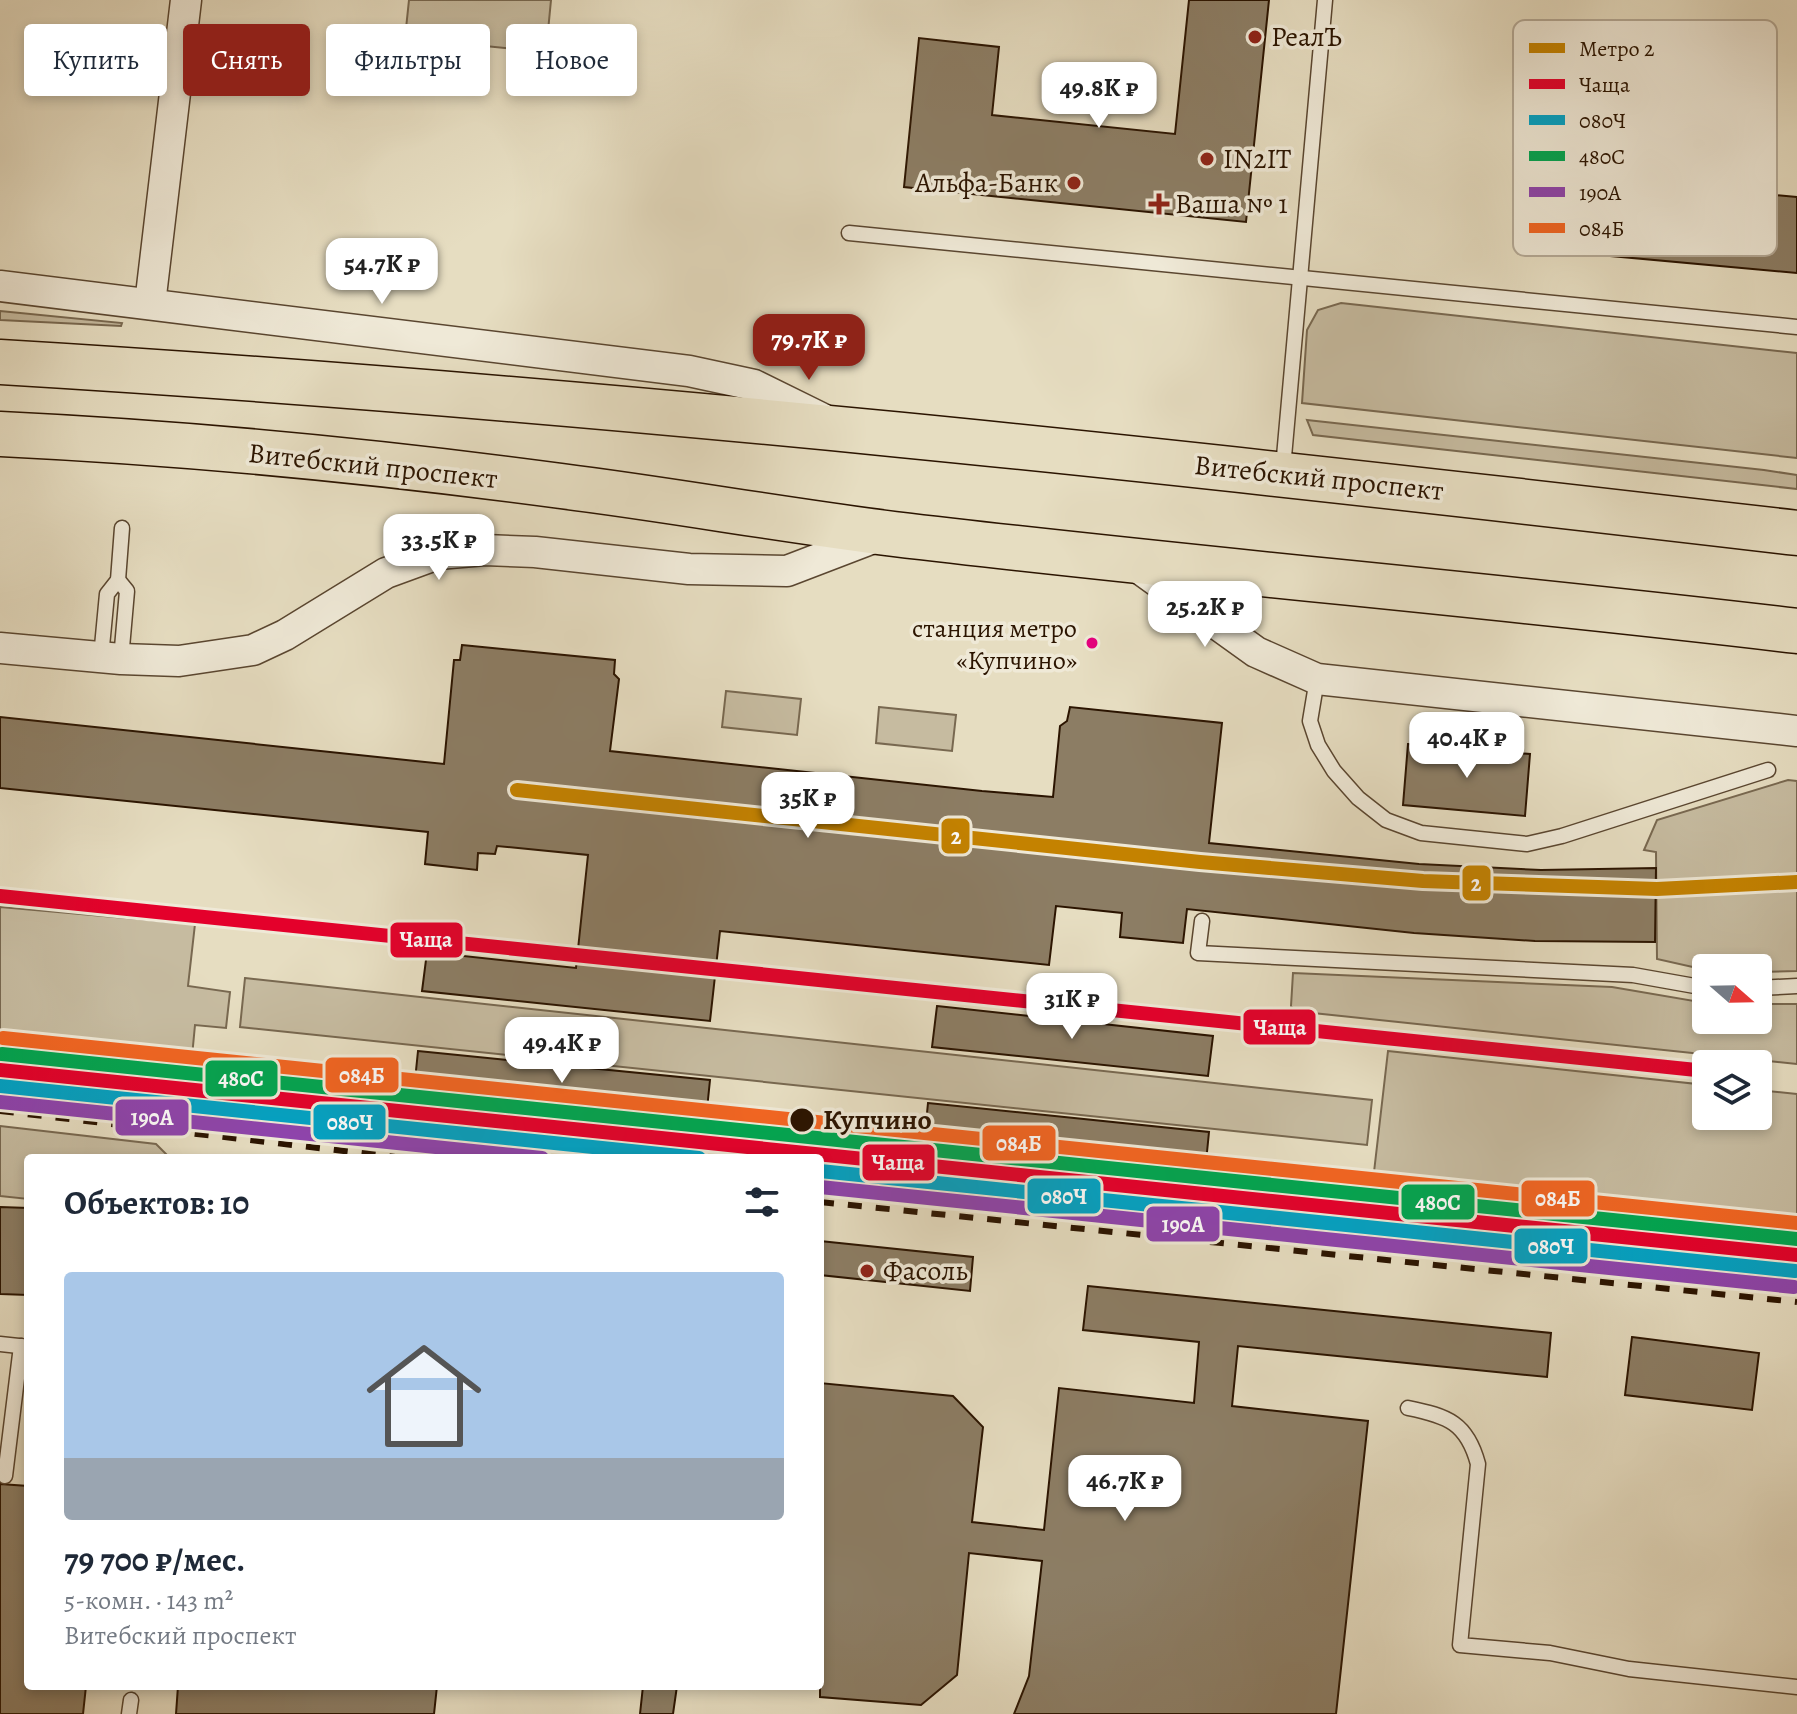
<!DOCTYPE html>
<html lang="ru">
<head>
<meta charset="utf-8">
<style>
	body { margin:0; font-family:Alegreya,serif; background:#f6f6f7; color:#1f2937; height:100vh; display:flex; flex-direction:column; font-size:30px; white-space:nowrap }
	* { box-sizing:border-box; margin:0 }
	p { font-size:26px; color:#747a83 }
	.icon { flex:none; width:44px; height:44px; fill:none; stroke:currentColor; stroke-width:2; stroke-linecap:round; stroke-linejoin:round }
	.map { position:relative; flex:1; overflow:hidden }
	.panel { position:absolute; left:24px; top:1154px; width:800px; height:536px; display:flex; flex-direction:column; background:#fff; border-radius:8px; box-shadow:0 4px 12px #0003 }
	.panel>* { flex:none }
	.guide { position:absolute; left:24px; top:24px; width:800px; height:72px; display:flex; gap:16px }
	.needle { width:52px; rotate:110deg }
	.buttons { position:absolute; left:1692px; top:954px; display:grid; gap:16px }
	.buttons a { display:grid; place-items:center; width:80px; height:80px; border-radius:8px; background:#fff; box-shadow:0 4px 12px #0003; font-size:40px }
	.price { position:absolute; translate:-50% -68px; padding:0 18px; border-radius:16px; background:#fff; color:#222; font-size:26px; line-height:52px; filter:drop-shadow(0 2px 4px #0008) }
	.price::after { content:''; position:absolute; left:50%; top:48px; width:24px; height:18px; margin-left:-12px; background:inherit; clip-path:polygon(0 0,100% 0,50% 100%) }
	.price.selected { background:#8f2418; color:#fff }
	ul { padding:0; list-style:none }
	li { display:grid; align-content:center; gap:16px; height:424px; padding:0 40px }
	li span { display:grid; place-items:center; height:248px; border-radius:8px; color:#555 }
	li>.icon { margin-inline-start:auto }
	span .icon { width:144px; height:144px; fill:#fffc; stroke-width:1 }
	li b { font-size:34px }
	h2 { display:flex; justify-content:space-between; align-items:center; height:96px; padding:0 40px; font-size:34px }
	.chip { padding:0 28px; border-radius:8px; background:#fff; box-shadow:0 4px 12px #0003; font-size:28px; line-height:72px }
	.chip.selected { background:#8f2418; color:#fff }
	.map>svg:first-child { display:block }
	.green { fill:#c6bba0; stroke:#786850; stroke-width:2 }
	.building { fill:#8c7d64; stroke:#2b1400; stroke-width:2 }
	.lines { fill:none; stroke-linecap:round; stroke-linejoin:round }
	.service-casing { stroke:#5a4630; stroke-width:17 }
	.minor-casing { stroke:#5a4630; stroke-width:33 }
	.primary-casing { stroke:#2b1400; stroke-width:47 }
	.service { stroke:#efe9d7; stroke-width:14 }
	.minor { stroke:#efe9d7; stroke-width:30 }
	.primary { stroke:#e6ddc1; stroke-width:44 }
	.rail { stroke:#2b1400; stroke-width:6; stroke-dasharray:14 14; stroke-linecap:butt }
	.rail-1-casing { stroke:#efe9d7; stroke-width:20 }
	.rail-2-casing { stroke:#efe9d7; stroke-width:20 }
	.rail-3-casing { stroke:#efe9d7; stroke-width:20 }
	.rail-4-casing { stroke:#efe9d7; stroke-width:20 }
	.rail-5-casing { stroke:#efe9d7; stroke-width:20 }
	.rail-1 { stroke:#e4002b; stroke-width:14 }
	.rail-2 { stroke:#02a2c4; stroke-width:14 }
	.rail-3 { stroke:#00a651; stroke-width:14 }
	.rail-4 { stroke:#8e44ad; stroke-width:14 }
	.rail-5 { stroke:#f26522; stroke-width:14 }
	.metro-1-casing { stroke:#efe9d7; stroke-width:20 }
	.metro-1 { stroke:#c48200; stroke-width:14 }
	.poi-dot { fill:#8f2418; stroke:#efe9d7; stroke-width:3 }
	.bus-dot { fill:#e5007d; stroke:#efe9d7; stroke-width:3 }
	.stop-dot { fill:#2b1400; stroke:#efe9d7; stroke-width:3 }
	.labels { text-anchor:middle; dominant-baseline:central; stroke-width:7; stroke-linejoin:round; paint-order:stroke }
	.bus-label { font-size:26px; fill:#2b1400; stroke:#efe9d7; text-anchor:end }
	.poi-label { font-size:28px; fill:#2b1400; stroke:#efe9d7; text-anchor:start }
	.street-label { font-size:28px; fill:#2b1400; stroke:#efe9d7 }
	.stop-label { font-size:28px; font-weight:bold; fill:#2b1400; stroke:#efe9d7; text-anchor:start }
	.key { fill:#efe9d7; stroke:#b4a996; stroke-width:2 }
	.key-label { font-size:22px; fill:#2b1400 }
	.line-badge { stroke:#efe9d7; stroke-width:3 }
	.badge-label { font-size:22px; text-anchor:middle; font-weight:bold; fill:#fff }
</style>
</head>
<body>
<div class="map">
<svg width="1797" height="1714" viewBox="0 0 1797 1714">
	<rect width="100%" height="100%" fill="#e6ddc1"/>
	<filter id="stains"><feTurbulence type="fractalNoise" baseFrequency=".0025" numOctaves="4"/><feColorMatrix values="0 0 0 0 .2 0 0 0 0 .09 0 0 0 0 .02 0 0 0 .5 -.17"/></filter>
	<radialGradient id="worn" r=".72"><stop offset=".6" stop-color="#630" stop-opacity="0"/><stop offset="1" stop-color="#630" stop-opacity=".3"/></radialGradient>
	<g class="green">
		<polygon points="409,0 551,0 546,52 405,38"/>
		<polygon points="1341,303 1797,353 1797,458 1302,403 1307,330 1318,310"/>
		<polygon points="0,311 122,323 121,326 0,320"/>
		<polygon points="1307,420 1764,470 1797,475 1797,489 1313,435"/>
		<polygon points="726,691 801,699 797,735 722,727"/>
		<polygon points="879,707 956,715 952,751 876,743"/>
		<polygon points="1788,780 1797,781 1797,971 1758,972 1758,968 1706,970 1657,959 1656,852 1644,850 1657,820"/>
		<polygon points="0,907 195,924 188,986 230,992 226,1028 195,1025 191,1067 0,1048"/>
		<polygon points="1293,973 1612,987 1706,1003 1706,1020 1758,1020 1758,1004 1797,1004 1797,1064 1294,1011 1291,1006"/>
		<polygon points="245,978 1372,1100 1367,1145 240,1027"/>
		<polygon points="1388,1051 1706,1085 1706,1116 1758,1116 1758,1090 1797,1094 1797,1240 1371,1198"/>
		<polygon points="0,1126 156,1144 170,1158 28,1158 28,1199 0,1196"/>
	</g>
	<g class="building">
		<polygon points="1189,0 1269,0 1246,222 904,187 919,38 999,47 992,115 1175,134"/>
		<polygon points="1596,179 1797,197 1797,273 1589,254"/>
		<polygon points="462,645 615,660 614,674 619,679 610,751 982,791 1053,797 1060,726 1067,721 1070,707 1222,723 1209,843 1419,864 1541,870 1656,868 1655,942 1535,941 1414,933 1187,909 1183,943 1120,937 1122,913 1056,906 1049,965 720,931 710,1021 422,991 427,952 576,968 588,855 497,846 495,854 478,853 477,870 425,864 428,832 0,788 0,717 444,764 454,660 460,660"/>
		<polygon points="1408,744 1530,754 1525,816 1403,805"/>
		<polygon points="937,1006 1213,1036 1208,1076 932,1047"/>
		<polygon points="418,1051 710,1080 706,1119 414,1090"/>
		<polygon points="928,1103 1209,1132 1205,1172 924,1143"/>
		<polygon points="0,1207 28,1208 28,1295 0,1294"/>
		<polygon points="820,1241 973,1257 970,1291 820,1275"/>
		<polygon points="1088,1286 1551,1333 1547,1377 1238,1346 1232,1406 1368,1421 1336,1714 1014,1714 1029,1676 1042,1561 969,1553 957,1675 921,1705 820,1697 820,1383 953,1396 983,1427 972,1522 1044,1530 1059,1388 1194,1403 1199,1342 1083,1330"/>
		<polygon points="1632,1337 1759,1353 1752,1410 1625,1395"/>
		<polygon points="0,1484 28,1486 28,1686 86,1686 83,1714 0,1714"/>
		<polygon points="178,1686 437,1686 434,1714 176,1714"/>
		<polygon points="643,1686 677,1686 673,1714 640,1714"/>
	</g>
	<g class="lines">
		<g class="service-casing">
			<g id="service">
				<polyline points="849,233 1797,327"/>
				<polyline points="1283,468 1325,0"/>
				<polyline points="118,580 127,591 121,659"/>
				<polyline points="101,657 107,594 118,580 122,528"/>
				<polyline points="1317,679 1310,721 1318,745 1334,771 1358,798 1386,820 1421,833 1527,844 1562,836 1768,770"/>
				<polyline points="1202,921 1198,953 1633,975 1706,988"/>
				<polyline points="1758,988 1797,986"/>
				<polyline points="0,1344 28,1347"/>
				<path d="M1408,1408C1448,1416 1467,1423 1478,1464L1460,1645L1550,1653L1629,1669L1797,1687"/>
				<polyline points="5,1476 21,1346"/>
				<polyline points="129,1714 131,1700"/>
			</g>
		</g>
		<g class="minor-casing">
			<g id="minor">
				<polyline points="0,286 689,371 754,385 823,419"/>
				<polyline points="150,304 186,0"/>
				<polyline points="1132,563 1256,652 1317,679 1797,731"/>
				<polyline points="0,648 121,659 179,661 253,650 285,635 386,573 438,554 485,550 535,552 689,569 787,571 881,535"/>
			</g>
		</g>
		<g class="primary-casing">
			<g id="primary">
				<path d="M0,362C601,398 1199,463 1797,533"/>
				<path d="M0,434C187,443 375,461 561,486C672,500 782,520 894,534C1194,570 1496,595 1797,631"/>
			</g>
		</g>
		<use href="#service" class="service"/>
		<use href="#minor" class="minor"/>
		<use href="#primary" class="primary"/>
		<g class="rail">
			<polyline points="0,1111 404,1158"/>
			<polyline points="820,1202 1797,1302"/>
		</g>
		<g class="rail-1-casing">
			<g id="rail-1">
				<polyline points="0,896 1706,1071"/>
				<polyline points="0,1070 1797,1255"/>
			</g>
		</g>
		<g class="rail-2-casing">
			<g id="rail-2">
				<polyline points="0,1086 699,1158"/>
				<polyline points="820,1171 1795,1271"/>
			</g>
		</g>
		<g class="rail-3-casing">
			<polyline id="rail-3" points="2,1054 1797,1239"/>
		</g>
		<g class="rail-4-casing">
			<g id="rail-4">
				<polyline points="0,1102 542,1158"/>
				<polyline points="820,1187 1794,1287"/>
			</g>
		</g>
		<g class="rail-5-casing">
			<polyline id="rail-5" points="3,1038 1797,1223"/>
		</g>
		<use href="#rail-1" class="rail-1"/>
		<use href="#rail-2" class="rail-2"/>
		<use href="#rail-3" class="rail-3"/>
		<use href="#rail-4" class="rail-4"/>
		<use href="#rail-5" class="rail-5"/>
		<g class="metro-1-casing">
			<polyline id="metro-1" points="517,790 1200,862 1423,881 1657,889 1797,882"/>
		</g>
		<use href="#metro-1" class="metro-1"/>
	</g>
	<g class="poi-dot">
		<circle cx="1255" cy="37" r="8"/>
		<circle cx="1207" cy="159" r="8"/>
		<circle cx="1074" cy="183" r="8"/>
		<path d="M1155 192h8v8h8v8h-8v8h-8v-8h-8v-8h8z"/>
		<circle cx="867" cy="1271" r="8"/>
	</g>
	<circle class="bus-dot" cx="1092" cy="643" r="7"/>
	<circle class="stop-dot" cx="802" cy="1120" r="13"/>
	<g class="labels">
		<g class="bus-label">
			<text x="1077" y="628">станция метро<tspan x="1077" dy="32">«Купчино»</tspan></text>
		</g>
		<g class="poi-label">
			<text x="1271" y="37">РеалЪ</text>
			<text x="1223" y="159">IN2IT</text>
			<text x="1058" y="183" text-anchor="end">Альфа-Банк</text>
			<text x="1175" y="204">Ваша № 1</text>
			<text x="883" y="1271">Фасоль</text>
		</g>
		<g class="street-label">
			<text transform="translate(373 466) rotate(6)">Витебский проспект</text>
			<text transform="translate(1319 478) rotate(6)">Витебский проспект</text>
		</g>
		<g class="stop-label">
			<text x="823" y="1120">Купчино</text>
		</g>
	</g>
	<rect x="1513" y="20" width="264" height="236" rx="12" class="key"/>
	<rect x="1529" y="43" width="36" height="10" fill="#c48200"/>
	<rect x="1529" y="79" width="36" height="10" fill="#e4002b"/>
	<rect x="1529" y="115" width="36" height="10" fill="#02a2c4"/>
	<rect x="1529" y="151" width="36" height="10" fill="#00a651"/>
	<rect x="1529" y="187" width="36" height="10" fill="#8e44ad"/>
	<rect x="1529" y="223" width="36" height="10" fill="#f26522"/>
	<g class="key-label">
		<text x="1579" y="56">Метро 2</text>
		<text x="1579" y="92">Чаща</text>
		<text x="1579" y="128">080Ч</text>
		<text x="1579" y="164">480С</text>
		<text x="1579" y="200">190А</text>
		<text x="1579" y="236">084Б</text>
	</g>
	<g class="line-badge">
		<rect x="940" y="817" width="31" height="38" rx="8" fill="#c48200"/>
		<rect x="1461" y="864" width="31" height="38" rx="8" fill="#c48200"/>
		<rect x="389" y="921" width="75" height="38" rx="8" fill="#e4002b"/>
		<rect x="1242" y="1008" width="75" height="38" rx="8" fill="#e4002b"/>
		<rect x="324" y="1056" width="76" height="38" rx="8" fill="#f26522"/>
		<rect x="204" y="1059" width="75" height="39" rx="8" fill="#00a651"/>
		<rect x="114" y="1098" width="76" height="39" rx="8" fill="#8e44ad"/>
		<rect x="312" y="1103" width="75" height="38" rx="8" fill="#02a2c4"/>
		<rect x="981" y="1124" width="76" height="38" rx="8" fill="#f26522"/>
		<rect x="861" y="1143" width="75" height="39" rx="8" fill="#e4002b"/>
		<rect x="1026" y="1177" width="76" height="38" rx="8" fill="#02a2c4"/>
		<rect x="1520" y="1179" width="76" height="39" rx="8" fill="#f26522"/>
		<rect x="1400" y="1183" width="76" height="38" rx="8" fill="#00a651"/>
		<rect x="1145" y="1205" width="76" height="38" rx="8" fill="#8e44ad"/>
		<rect x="1513" y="1227" width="76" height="38" rx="8" fill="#02a2c4"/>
	</g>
	<g class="badge-label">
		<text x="956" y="844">2</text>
		<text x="1476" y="891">2</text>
		<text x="426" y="947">Чаща</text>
		<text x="1280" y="1035">Чаща</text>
		<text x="362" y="1083">084Б</text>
		<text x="241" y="1086">480С</text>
		<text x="152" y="1125">190А</text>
		<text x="350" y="1130">080Ч</text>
		<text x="1019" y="1151">084Б</text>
		<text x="898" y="1170">Чаща</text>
		<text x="1064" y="1204">080Ч</text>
		<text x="1558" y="1206">084Б</text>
		<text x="1438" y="1210">480С</text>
		<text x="1183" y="1232">190А</text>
		<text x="1551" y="1254">080Ч</text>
	</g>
	<rect width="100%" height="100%" filter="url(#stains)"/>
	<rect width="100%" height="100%" fill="url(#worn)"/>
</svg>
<div class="buttons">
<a><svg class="needle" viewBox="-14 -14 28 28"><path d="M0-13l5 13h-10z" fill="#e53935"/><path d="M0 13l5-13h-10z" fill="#747a83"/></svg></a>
<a><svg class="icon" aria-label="layers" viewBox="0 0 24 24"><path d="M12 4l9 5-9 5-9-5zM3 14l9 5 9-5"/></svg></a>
</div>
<b class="price" style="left:1099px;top:130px">49.8K ₽</b>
<b class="price" style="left:382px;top:306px">54.7K ₽</b>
<b class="price selected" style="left:809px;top:382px">79.7K ₽</b>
<b class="price" style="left:439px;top:582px">33.5K ₽</b>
<b class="price" style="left:1205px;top:649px">25.2K ₽</b>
<b class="price" style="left:1467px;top:780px">40.4K ₽</b>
<b class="price" style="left:808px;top:840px">35K ₽</b>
<b class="price" style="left:1072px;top:1041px">31K ₽</b>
<b class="price" style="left:562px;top:1085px">49.4K ₽</b>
<b class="price" style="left:1125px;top:1523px">46.7K ₽</b>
<div class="guide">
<a class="chip">Купить</a>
<a class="chip selected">Снять</a>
<a class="chip">Фильтры</a>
<a class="chip">Новое</a>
</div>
<section class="panel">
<h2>Объектов: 10<svg class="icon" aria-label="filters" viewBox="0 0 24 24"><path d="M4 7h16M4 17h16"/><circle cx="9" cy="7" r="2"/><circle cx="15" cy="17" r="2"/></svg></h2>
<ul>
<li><span style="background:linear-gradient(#a9c7e8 75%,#9aa5b1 0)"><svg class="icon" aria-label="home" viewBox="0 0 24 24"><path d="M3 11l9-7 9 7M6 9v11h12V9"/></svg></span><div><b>79 700 ₽/мес.</b><p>5-комн. · 143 m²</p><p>Витебский проспект</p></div></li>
</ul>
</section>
</div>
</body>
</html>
